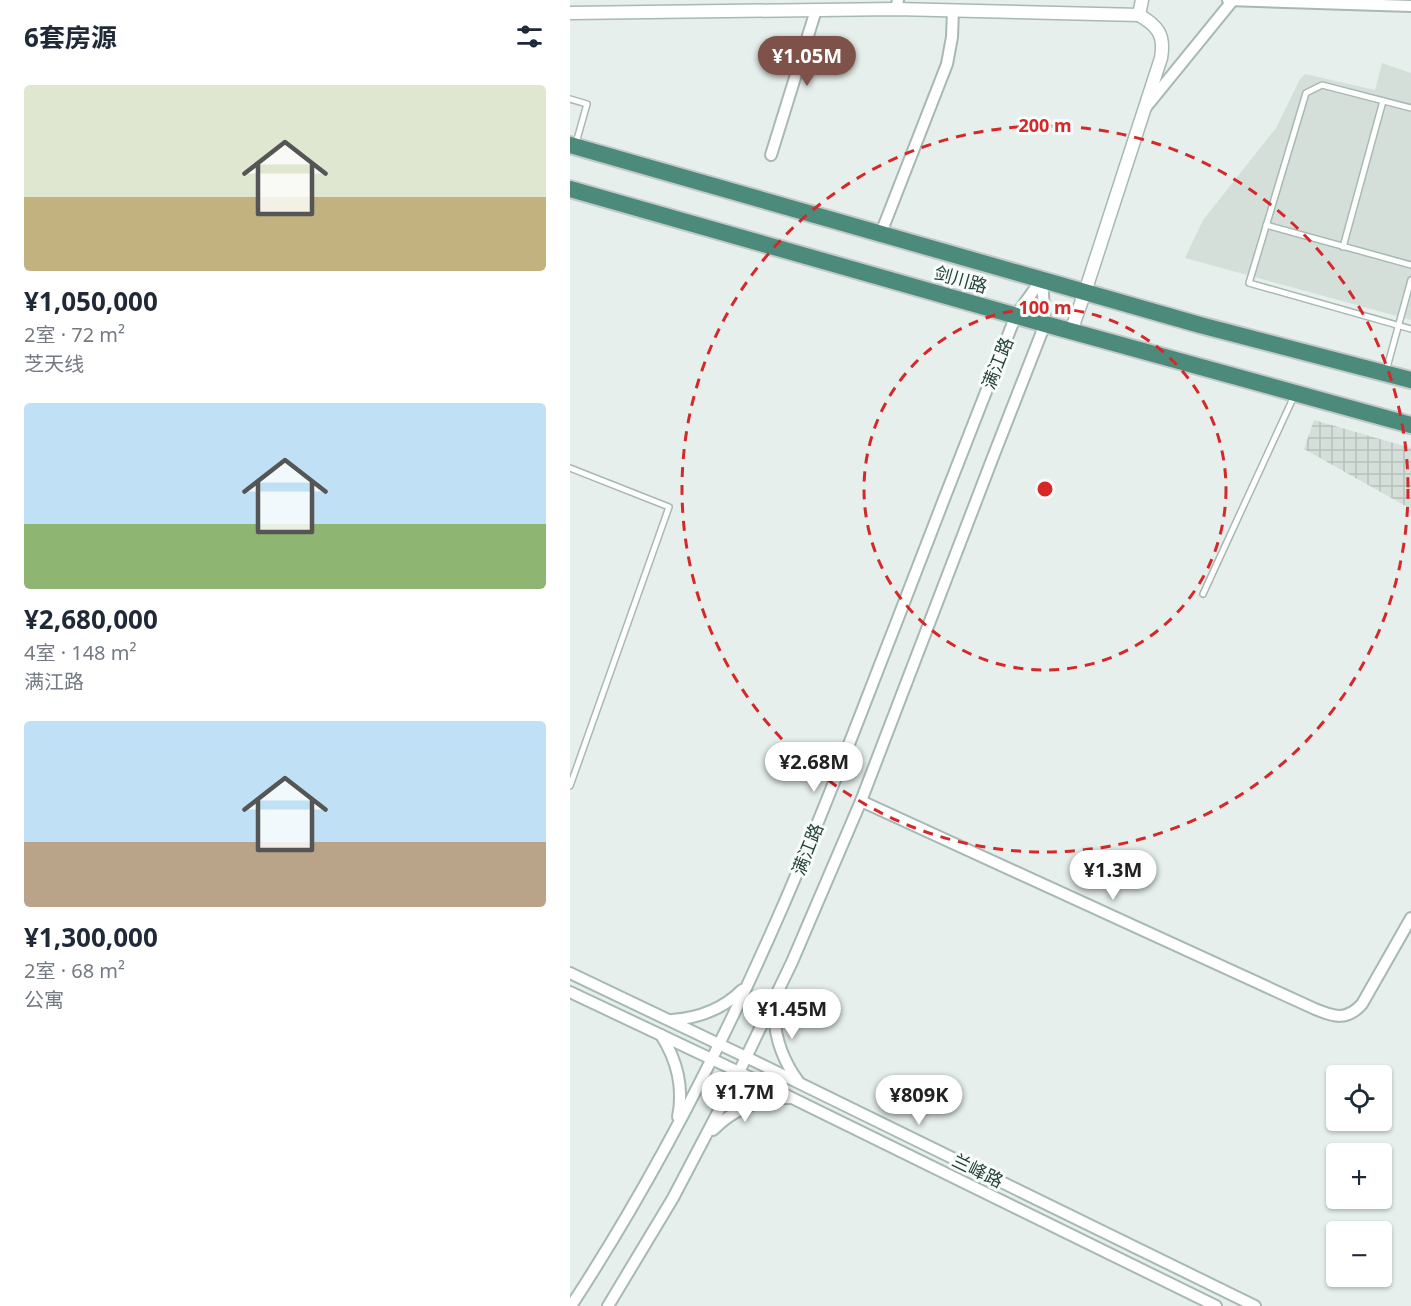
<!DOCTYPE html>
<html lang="zh">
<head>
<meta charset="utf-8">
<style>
	body { margin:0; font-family:"Noto Sans","Noto Sans SC",sans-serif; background:#f6f6f7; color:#1f2937; height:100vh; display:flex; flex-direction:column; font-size:22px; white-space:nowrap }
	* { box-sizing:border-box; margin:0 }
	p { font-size:20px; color:#747a83 }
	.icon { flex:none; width:33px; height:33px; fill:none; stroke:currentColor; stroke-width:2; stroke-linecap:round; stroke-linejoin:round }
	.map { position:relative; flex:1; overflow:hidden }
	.side { display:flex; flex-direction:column; background:#fff; width:570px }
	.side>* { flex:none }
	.buttons { position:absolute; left:756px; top:1065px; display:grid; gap:12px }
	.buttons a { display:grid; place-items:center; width:66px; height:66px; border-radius:6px; background:#fff; box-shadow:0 2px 4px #0004; font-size:30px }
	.price { position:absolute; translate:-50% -51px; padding:0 14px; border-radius:21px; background:#fff; color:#222; font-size:20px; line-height:39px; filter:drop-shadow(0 2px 3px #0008) }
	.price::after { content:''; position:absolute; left:50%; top:36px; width:18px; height:14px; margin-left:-9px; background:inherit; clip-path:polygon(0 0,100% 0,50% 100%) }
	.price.on { background:#7f5249; color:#fff }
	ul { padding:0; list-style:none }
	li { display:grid; align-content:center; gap:12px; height:318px; padding:0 24px }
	li span { display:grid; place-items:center; height:186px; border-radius:6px; color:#555 }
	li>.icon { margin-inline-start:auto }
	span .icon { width:108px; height:108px; fill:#fffc; stroke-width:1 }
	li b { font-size:26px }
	h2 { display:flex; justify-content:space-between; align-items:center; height:72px; padding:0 24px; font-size:26px }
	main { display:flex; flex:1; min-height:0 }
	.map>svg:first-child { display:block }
	.built { fill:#d4dfda }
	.industrial { fill:url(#industrial-grid) }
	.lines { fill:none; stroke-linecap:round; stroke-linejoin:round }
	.service-casing { stroke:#a8b8b2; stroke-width:8 }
	.minor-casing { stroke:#a8b8b2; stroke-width:14 }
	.tertiary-casing { stroke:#a8b8b2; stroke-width:15 }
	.trunk-casing { stroke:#c2cac8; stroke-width:20 }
	.service { stroke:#fff; stroke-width:5 }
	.minor { stroke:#fff; stroke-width:10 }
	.tertiary { stroke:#fff; stroke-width:12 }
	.trunk { stroke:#4c8a7c; stroke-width:16 }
	.ring { fill:none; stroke:#d62828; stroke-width:3; stroke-dasharray:10 8 }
	.labels { text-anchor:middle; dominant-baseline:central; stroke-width:6; stroke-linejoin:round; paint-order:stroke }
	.street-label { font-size:18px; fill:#24423a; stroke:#f7fbf9 }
	.centre { fill:#d62828; stroke:#f7fbf9; stroke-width:3 }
	.ring-label { font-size:18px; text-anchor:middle; font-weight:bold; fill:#d62828; stroke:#f7fbf9; stroke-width:6; stroke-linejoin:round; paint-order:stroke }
</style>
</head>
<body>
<main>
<section class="side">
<h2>6套房源<svg class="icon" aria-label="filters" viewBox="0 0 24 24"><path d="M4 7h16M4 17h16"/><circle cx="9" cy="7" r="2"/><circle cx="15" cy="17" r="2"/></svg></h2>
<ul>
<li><span style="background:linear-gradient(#dfe7d0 60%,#c2b280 0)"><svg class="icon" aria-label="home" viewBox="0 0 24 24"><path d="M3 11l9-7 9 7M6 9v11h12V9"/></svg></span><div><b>¥1,050,000</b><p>2室 · 72 m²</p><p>芝天线</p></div></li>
<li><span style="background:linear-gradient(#bfe0f5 65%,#8fb573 0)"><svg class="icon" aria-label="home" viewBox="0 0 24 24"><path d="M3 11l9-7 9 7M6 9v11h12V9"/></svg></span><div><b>¥2,680,000</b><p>4室 · 148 m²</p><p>满江路</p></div></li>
<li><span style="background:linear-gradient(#bfe0f5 65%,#b9a48a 0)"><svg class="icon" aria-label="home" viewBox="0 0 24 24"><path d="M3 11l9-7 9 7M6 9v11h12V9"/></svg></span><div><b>¥1,300,000</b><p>2室 · 68 m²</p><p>公寓</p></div></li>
</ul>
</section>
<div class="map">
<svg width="841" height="1306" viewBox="0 0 841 1306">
	<defs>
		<pattern id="industrial-grid" width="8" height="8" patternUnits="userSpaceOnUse" patternTransform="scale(1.5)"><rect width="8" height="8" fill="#d4dfda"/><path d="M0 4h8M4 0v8" fill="none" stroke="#b6c1bc"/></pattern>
	</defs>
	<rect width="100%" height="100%" fill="#e6efeb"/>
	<polygon class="built" points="812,63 841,73 841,320 615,258 633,220 706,128 729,81 735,74 805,90"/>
	<polygon class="industrial" points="744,420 841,448 841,509 734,449"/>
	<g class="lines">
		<g class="service-casing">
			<g id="service">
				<polyline points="0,99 17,104 6,143"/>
				<polyline points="841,108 752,85 736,93 679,283 841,329"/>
				<polyline points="696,225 841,265"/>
				<polyline points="773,247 813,101"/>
				<polyline points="816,371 841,280"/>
				<polyline points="0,468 99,507 0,786"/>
				<polyline points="633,594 725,394"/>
			</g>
		</g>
		<g class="minor-casing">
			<g id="minor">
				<polyline points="658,0 841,6"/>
				<polyline points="326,9 328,0"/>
				<polyline points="576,107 663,0"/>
				<polyline points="201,155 246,10"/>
				<polyline points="311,233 377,64 382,37 383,10"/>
				<path d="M291,801L745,1009C764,1017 777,1021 792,1004L841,918"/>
				<polyline points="0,973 176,1057 685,1306"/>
				<polyline points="0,992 169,1072 646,1306"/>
				<path d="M204,1003C203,1031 211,1058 228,1081"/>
				<path d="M102,1020C129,1018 153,1009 172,990"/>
				<path d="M91,1035C107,1060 114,1087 108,1117"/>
				<path d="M143,1130C164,1109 190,1098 220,1098"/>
				<path d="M1,1306C82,1182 150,1050 209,915C251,820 287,723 325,626C365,522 405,419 446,315L472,279"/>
				<polyline points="38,1306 103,1198 169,1072 222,962 291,801 423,457 475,324 472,279"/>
			</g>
		</g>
		<g class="tertiary-casing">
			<g id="tertiary">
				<polyline points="0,13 326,9 569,15 572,0"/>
				<path d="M501,331L515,292L591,58C595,35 588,26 569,15"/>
			</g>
		</g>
		<g class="trunk-casing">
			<g id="trunk">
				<polyline points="0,145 630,325 841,380"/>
				<polyline points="0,189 475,324 841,425"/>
			</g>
		</g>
		<use href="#service" class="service"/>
		<use href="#minor" class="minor"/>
		<use href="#tertiary" class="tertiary"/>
		<use href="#trunk" class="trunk"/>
	</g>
	<g class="ring">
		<circle cx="475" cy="489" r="181"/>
		<circle cx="475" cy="489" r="363"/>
	</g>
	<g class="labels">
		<g class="street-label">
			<text transform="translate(391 279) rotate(16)">剑川路</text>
			<text transform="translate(427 363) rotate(-68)">满江路</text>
			<text transform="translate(237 849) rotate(-68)">满江路</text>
			<text transform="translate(408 1170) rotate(26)">兰峰路</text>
		</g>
	</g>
	<circle cx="475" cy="489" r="9" class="centre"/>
	<g class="ring-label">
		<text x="475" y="132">200 m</text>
		<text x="475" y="314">100 m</text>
	</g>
</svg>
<div class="buttons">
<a><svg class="icon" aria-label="locate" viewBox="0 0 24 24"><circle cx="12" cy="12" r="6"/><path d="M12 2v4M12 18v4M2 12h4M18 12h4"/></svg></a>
<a>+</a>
<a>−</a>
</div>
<b class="price on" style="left:237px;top:87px">¥1.05M</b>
<b class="price" style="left:244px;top:793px">¥2.68M</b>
<b class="price" style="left:543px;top:901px">¥1.3M</b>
<b class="price" style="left:222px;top:1040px">¥1.45M</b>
<b class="price" style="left:175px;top:1123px">¥1.7M</b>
<b class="price" style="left:349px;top:1126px">¥809K</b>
</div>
</main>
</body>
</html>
